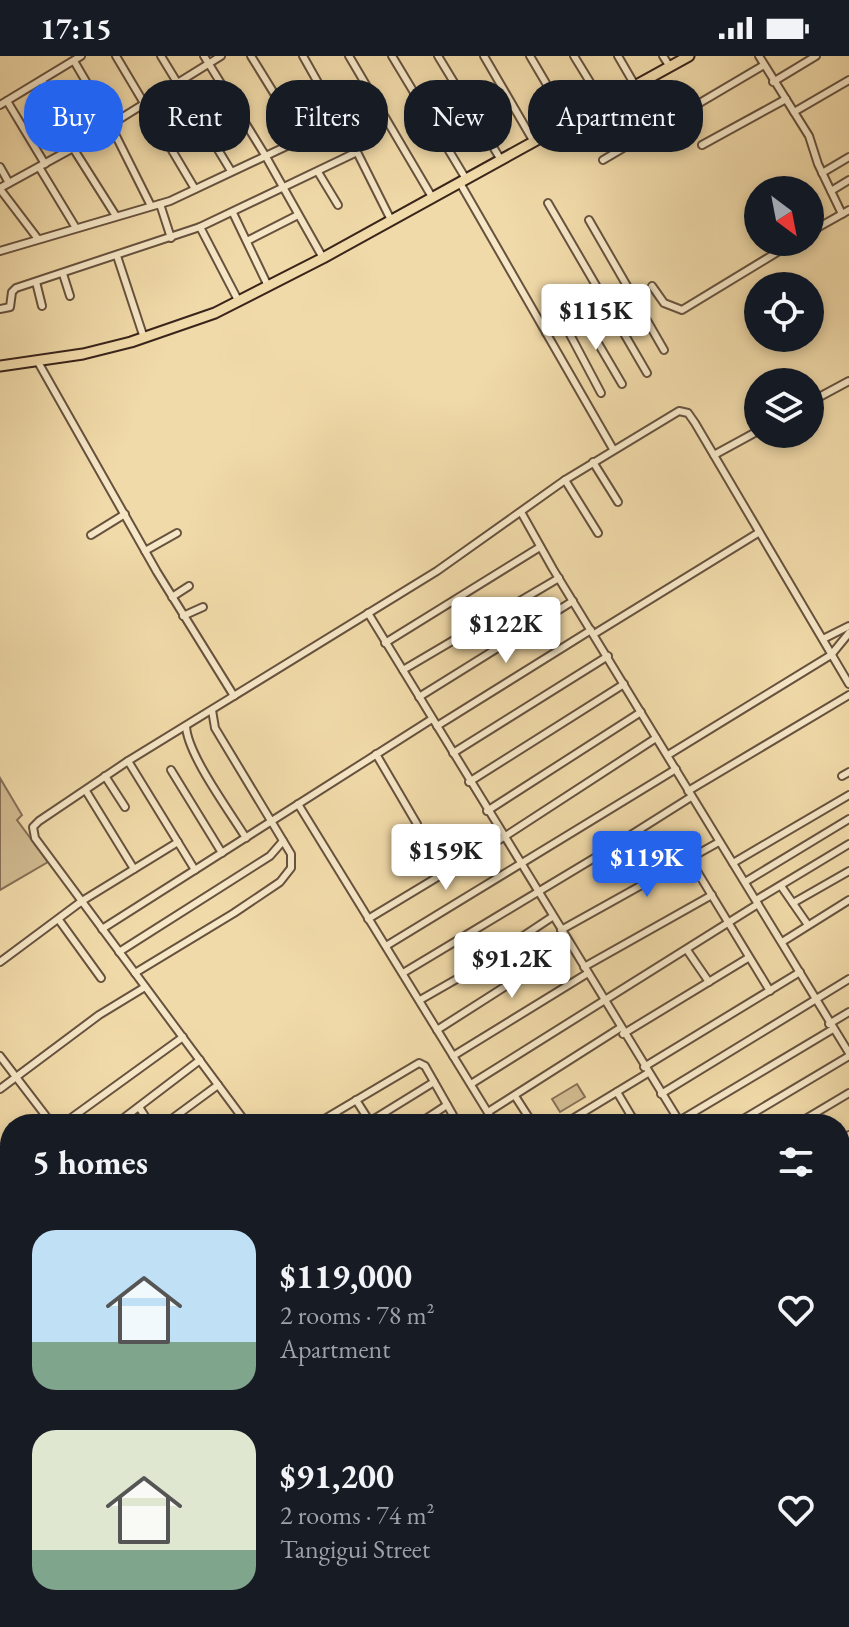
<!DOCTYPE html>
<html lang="en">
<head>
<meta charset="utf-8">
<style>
	body { margin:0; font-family:"EB Garamond",serif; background:#20242c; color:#f1f3f6; height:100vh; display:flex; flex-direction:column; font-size:30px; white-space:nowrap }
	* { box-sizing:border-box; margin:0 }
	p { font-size:26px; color:#9ea1a6 }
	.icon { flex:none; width:44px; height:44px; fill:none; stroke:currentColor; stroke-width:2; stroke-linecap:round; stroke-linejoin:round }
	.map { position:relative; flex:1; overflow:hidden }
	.drawer { position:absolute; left:0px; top:1058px; width:850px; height:514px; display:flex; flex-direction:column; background:#171b24; border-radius:32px 32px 0 0; box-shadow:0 4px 12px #0003 }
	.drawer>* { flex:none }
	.banner { position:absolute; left:24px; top:24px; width:802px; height:72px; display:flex; gap:16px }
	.needle { width:52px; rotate:148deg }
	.buttons { position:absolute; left:744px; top:120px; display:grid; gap:16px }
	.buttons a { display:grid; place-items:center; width:80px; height:80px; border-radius:50%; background:#171b24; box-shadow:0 4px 12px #0003; font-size:40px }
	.price { position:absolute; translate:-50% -68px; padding:0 18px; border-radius:8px; background:#fff; color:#222; font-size:26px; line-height:52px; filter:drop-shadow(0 2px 4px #0008) }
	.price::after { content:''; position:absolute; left:50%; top:48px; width:24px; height:18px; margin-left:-12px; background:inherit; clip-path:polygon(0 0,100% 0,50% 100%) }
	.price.active { background:#2563eb; color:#fff }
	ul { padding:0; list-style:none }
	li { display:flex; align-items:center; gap:24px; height:200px; padding:0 32px }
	li span { display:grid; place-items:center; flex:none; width:224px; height:160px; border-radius:24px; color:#555 }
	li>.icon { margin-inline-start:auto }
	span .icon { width:96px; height:96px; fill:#fffc; stroke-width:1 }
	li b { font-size:34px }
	h2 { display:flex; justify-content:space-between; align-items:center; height:96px; padding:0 32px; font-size:34px }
	.chip { padding:0 28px; border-radius:32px; background:#171b24; box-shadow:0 4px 12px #0003; font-size:28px; line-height:72px }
	.chip.active { background:#2563eb; color:#fff }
	.status { display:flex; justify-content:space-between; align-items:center; height:56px; padding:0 40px; background:#171b24; direction:ltr }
	.status svg { height:22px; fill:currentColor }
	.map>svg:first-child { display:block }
	.green { fill:#d2bb91; stroke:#867056; stroke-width:2 }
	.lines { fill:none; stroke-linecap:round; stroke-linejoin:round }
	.street-casing { stroke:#67523e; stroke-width:10 }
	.primary-casing { stroke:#39241b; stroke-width:13 }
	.street { stroke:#f6e7c7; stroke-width:6 }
	.primary { stroke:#f1daa9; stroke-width:9 }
</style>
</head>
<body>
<div class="status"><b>17:15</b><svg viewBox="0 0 49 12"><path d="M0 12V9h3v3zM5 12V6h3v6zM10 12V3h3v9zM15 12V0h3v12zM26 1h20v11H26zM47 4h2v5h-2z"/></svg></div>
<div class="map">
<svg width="849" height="1571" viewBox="0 0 849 1571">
	<rect width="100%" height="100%" fill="#f1daa9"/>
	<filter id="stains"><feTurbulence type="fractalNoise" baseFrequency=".0025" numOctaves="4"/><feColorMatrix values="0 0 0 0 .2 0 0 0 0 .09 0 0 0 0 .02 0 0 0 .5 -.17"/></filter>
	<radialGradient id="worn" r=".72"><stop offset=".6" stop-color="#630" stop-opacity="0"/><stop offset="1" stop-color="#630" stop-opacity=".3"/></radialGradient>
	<g class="green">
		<polygon points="0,722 22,759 17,764 48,806 0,834"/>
		<polygon points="577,1028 585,1041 560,1056 552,1043"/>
	</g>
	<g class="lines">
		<g class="street-casing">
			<g id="street">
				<polyline points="116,0 195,133"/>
				<polyline points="161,0 231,115"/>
				<polyline points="204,0 265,99 323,202"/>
				<polyline points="251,0 301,81"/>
				<polyline points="303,0 357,96 391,164"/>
				<polyline points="349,0 432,141"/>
				<polyline points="392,0 466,123"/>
				<polyline points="438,0 501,104"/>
				<polyline points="484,0 534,86"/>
				<polyline points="530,0 570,68"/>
				<polyline points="574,0 604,49"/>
				<polyline points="618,0 636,31"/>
				<polyline points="663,0 670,11"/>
				<polyline points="759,0 809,80 818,108 842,158"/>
				<polyline points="74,5 105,58 151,150"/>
				<polyline points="42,25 79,88"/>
				<polyline points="773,26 816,0"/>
				<polyline points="7,45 45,108"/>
				<polyline points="0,49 81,0"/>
				<polyline points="794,56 849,24"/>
				<polyline points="702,89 786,43"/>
				<polyline points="73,92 116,160"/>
				<polyline points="603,104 764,9"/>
				<polyline points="0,111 9,127"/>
				<polyline points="39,111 76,172"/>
				<polyline points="318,116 338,149"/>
				<polyline points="822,117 849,101"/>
				<polyline points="460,127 613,393"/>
				<polyline points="0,132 73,92 221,0"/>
				<polyline points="0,133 38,183"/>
				<polyline points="831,135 849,124"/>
				<polyline points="548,147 647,317"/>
				<polyline points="160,148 171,182"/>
				<polyline points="233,157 268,230"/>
				<polyline points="589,164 664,294"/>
				<polyline points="200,171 239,246"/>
				<polyline points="810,176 849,154"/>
				<polyline points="247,185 298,159"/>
				<polyline points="0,195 170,145 340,65"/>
				<polyline points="117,200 144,282"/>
				<polyline points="63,218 70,240"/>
				<polyline points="36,226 42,250"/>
				<polyline points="652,230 664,247 682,254 794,186"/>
				<polyline points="0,253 10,251 12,236 16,232 200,171 357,96"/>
				<polyline points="582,260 622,328"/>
				<polyline points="565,269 601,337"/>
				<polyline points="546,277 630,234"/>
				<polyline points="38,306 157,516 234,640"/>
				<polyline points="810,346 849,325"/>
				<polyline points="714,399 758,375"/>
				<polyline points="593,406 618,446"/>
				<polyline points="565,424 598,477"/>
				<polyline points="521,456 553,513 849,997"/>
				<polyline points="91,479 125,458"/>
				<polyline points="145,495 177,477"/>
				<polyline points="172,541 189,530"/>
				<polyline points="368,557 681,1068"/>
				<polyline points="183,560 203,551"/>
				<polyline points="594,578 758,477"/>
				<polyline points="823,583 849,570"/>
				<polyline points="385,587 540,491"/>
				<polyline points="403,614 559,522"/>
				<polyline points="419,641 573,545"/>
				<path d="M186,670C187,698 230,756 246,782"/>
				<polyline points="437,670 591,574"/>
				<polyline points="453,697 608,600"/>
				<polyline points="376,698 417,768"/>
				<polyline points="668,699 831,599 849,577"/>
				<polyline points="128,705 195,814"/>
				<polyline points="171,714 222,797"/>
				<polyline points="105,720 125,751"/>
				<polyline points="842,720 849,716"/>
				<polyline points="469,726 624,628"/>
				<polyline points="86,735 134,813"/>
				<polyline points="688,735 849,639"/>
				<polyline points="298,748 495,1068"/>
				<polyline points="487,755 641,656"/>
				<polyline points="689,802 770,935"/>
				<polyline points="733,807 849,739"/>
				<polyline points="745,826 849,763"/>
				<polyline points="781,830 808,869"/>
				<polyline points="756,844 849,788"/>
				<polyline points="793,847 849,815"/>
				<polyline points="368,863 504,781 656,682"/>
				<polyline points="59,864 101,922"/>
				<polyline points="102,873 432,663"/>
				<polyline points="561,874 719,786"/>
				<polyline points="782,886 849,844"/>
				<polyline points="386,890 676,713"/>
				<polyline points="687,894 709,926"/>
				<polyline points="119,896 270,800 283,785"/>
				<polyline points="0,906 82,845 178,786"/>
				<polyline points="584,911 712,839"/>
				<polyline points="135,917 234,857 280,826 291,812 291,798 215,672 212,654"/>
				<polyline points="403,917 596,801 691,741"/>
				<polyline points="420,944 469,916 552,861"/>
				<polyline points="829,968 849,956"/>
				<polyline points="437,974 570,889"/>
				<polyline points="623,978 748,902"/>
				<polyline points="0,1000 52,1068"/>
				<polyline points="453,1000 588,917"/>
				<polyline points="644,1011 800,916"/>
				<polyline points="471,1028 758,848"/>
				<polyline points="0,1033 99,959 145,931"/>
				<polyline points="617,1036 636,1068"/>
				<polyline points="661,1038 849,923"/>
				<polyline points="515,1040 533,1068"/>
				<polyline points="356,1044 370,1066"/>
				<polyline points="139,1051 150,1068"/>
				<polyline points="488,1056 620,972"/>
				<polyline points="679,1065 833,973"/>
				<polyline points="63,1068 183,981"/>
				<polyline points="116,1068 200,1004"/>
				<polyline points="165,1068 218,1029"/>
				<polyline points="247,1068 35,782 33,771 39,765 128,705 437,515 565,424 679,355 688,357 695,367 849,628"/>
				<polyline points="316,1068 419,1007 425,1010 458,1068"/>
				<polyline points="366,1068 434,1026"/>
				<polyline points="418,1068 447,1049"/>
				<polyline points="564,1068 648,1017"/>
				<polyline points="621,1068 632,1061"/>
				<polyline points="735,1068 849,1000"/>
				<polyline points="797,1068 849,1037"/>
				<polyline points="840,1084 849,1079"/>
				<polyline points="0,1091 10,1102"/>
				<polyline points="840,1117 849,1112"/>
				<polyline points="840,1157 849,1151"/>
				<polyline points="0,1169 10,1179"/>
				<polyline points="0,1196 10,1187"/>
				<polyline points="840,1199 849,1194"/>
				<polyline points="0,1207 10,1218"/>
				<polyline points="840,1232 849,1227"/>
				<polyline points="0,1252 10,1263"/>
				<polyline points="840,1263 849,1258"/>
				<polyline points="0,1291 10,1283"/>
				<polyline points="840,1296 849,1291"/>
				<polyline points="840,1326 849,1321"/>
				<polyline points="840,1332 849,1347"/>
				<polyline points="0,1347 10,1340"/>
				<polyline points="0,1383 10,1375"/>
				<polyline points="849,1402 840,1407 849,1426"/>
				<polyline points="0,1420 10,1412"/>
				<polyline points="840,1445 849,1439"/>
				<polyline points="0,1458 10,1451"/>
				<polyline points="0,1484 10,1513"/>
				<polyline points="0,1550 10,1543"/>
				<polyline points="133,1562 135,1571"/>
				<polyline points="166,1562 169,1571"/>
				<polyline points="200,1562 203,1571"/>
				<polyline points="229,1562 232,1571"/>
				<polyline points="252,1562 257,1571"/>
				<polyline points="290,1562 295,1571"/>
				<polyline points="384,1562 396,1571"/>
				<polyline points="429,1562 441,1571"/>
				<polyline points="613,1562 620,1571"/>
				<polyline points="747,1562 753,1571"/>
				<polyline points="796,1562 799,1571"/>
				<polyline points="341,1570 343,1571"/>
				<polyline points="17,1571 29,1562"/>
				<polyline points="482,1571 494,1562"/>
				<polyline points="660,1571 674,1562"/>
			</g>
		</g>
		<g class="primary-casing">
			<polyline id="primary" points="0,310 83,298 131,286 215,257 323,202 689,0"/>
		</g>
		<use href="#street" class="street"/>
		<use href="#primary" class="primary"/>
	</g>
	<rect width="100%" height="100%" filter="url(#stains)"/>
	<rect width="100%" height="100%" fill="url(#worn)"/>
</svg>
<div class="buttons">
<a><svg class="needle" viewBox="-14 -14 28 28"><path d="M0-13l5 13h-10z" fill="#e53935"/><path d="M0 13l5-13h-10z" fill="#9ea1a6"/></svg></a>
<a><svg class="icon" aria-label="locate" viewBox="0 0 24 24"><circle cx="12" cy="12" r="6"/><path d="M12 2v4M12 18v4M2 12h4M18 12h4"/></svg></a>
<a><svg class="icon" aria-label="layers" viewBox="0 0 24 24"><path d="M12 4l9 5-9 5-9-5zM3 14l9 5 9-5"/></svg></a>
</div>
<b class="price" style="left:596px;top:296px">$115K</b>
<b class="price" style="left:506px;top:609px">$122K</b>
<b class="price" style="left:446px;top:836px">$159K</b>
<b class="price active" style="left:647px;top:843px">$119K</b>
<b class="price" style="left:512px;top:944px">$91.2K</b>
<div class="banner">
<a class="chip active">Buy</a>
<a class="chip">Rent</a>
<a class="chip">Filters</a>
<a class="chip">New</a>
<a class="chip">Apartment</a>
</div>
<section class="drawer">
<h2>5 homes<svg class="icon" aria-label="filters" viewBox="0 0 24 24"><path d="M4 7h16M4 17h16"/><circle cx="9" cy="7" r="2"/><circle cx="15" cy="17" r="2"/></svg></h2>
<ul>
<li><span style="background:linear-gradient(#bfe0f5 70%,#7fa58c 0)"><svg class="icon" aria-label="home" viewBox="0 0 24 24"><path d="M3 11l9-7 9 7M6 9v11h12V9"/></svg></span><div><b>$119,000</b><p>2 rooms · 78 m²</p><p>Apartment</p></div><svg class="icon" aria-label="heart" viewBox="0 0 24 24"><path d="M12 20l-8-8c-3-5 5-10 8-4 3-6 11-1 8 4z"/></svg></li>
<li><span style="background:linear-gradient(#dfe7d0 75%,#7fa58c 0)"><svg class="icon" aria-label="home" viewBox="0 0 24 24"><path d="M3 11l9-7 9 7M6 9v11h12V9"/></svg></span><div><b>$91,200</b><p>2 rooms · 74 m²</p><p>Tangigui Street</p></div><svg class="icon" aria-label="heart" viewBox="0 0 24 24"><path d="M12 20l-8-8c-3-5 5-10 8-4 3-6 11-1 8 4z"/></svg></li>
</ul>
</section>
</div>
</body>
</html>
